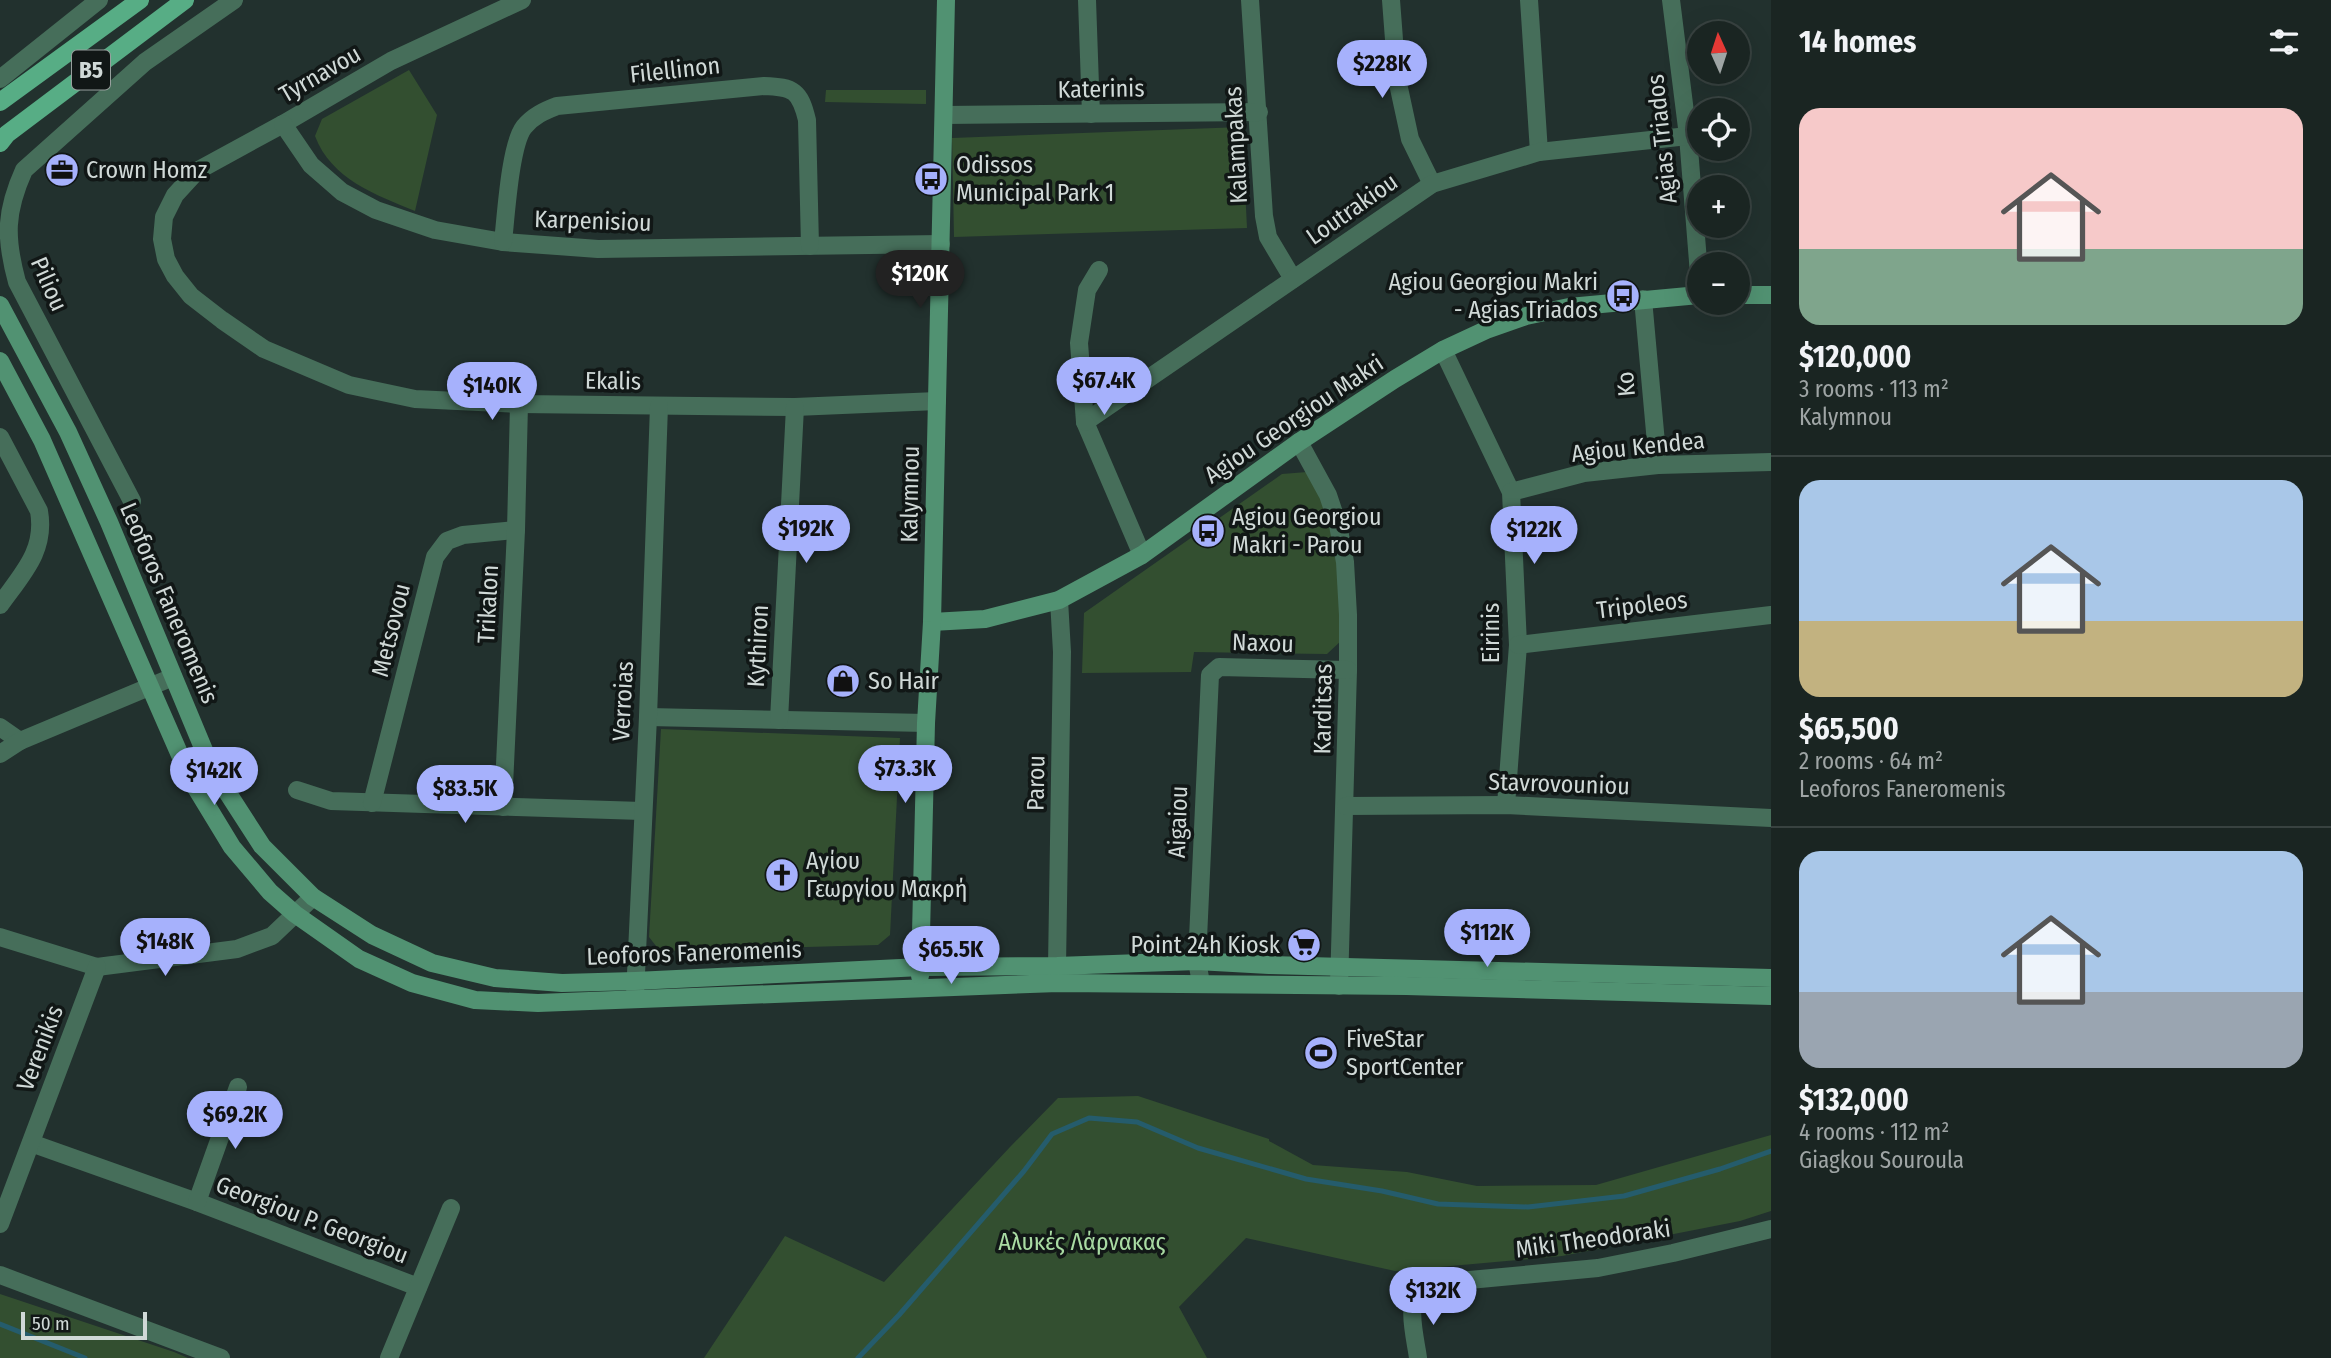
<!DOCTYPE html>
<html lang="en">
<head>
<meta charset="utf-8">
<style>
	body { margin:0; font-family:"Fira Sans Condensed",sans-serif; background:#232d2a; color:#f1f3f6; height:100vh; display:flex; flex-direction:column; font-size:26px; white-space:nowrap }
	* { box-sizing:border-box; margin:0 }
	p { font-size:23px; color:#9fa5a5 }
	.icon { flex:none; width:38px; height:38px; fill:none; stroke:currentColor; stroke-width:2; stroke-linecap:round; stroke-linejoin:round }
	.map { position:relative; flex:1; overflow:hidden }
	.sheet { display:flex; flex-direction:column; background:#1a2522; width:560px }
	.sheet>* { flex:none }
	.needle { width:46px; rotate:357deg }
	.fabs { position:absolute; left:1687px; top:21px; display:grid; gap:14px }
	.fabs a { display:grid; place-items:center; width:63px; height:63px; border-radius:50%; background:#1a2522; box-shadow:0 7px 28px #0002,0 0 0 2px #384240; font-size:35px }
	.scale { position:absolute; left:21px; bottom:18px; width:126px; box-sizing:border-box; padding-left:7px; border:4px solid #d0d9d7; border-top:0; font-size:19px; line-height:24px; white-space:nowrap; color:#d0d9d7; -webkit-text-stroke:5px #111716; paint-order:stroke }
	.price { position:absolute; translate:-50% -60px; padding:0 16px; border-radius:24px; background:#a6b1fc; color:#111; font-size:23px; line-height:46px; filter:drop-shadow(0 2px 4px #0008) }
	.price::after { content:''; position:absolute; left:50%; top:42px; width:21px; height:16px; margin-left:-10px; background:inherit; clip-path:polygon(0 0,100% 0,50% 100%) }
	.price.selected { background:#222; color:#fff }
	ul { padding:0; list-style:none }
	li { display:grid; align-content:center; gap:14px; height:371px; padding:0 28px }
	li+li { border-top:2px solid #384240 }
	li span { display:grid; place-items:center; height:217px; border-radius:21px; color:#555 }
	li>.icon { margin-inline-start:auto }
	span .icon { width:126px; height:126px; fill:#fffc; stroke-width:1 }
	li b { font-size:30px }
	h2 { display:flex; justify-content:space-between; align-items:center; height:84px; padding:0 28px; font-size:30px }
	main { display:flex; flex:1; min-height:0 }
	.map>svg:first-child { display:block }
	.green { fill:#334f30 }
	.lines { fill:none; stroke-linecap:round; stroke-linejoin:round }
	.stream { stroke:#255c6c; stroke-width:5 }
	.street { stroke:#466e5a; stroke-width:18 }
	.secondary { stroke:#519272; stroke-width:18 }
	.primary { stroke:#57ad85; stroke-width:18 }
	.labels { text-anchor:middle; dominant-baseline:central; stroke-width:7; stroke-linejoin:round; paint-order:stroke }
	.shield { fill:#111716; stroke:#979f9d; stroke-width:2 }
	.shield-label { font-size:23px; font-weight:bold; fill:#d0d9d7 }
	.street-label { font-size:24px; fill:#d0d9d7; stroke:#111716 }
	.poi-label { font-size:24px; fill:#d0d9d7; stroke:#111716; text-anchor:start }
	.park-label { font-size:24px; fill:#a9dba3; stroke:#111716 }
</style>
</head>
<body>
<main>
<div class="map">
<svg width="1771" height="1358" viewBox="0 0 1771 1358">
	<rect width="100%" height="100%" fill="#22312e"/>
	<g class="green">
		<path d="M409,70L437,115L415,211C376,195 331,179 315,136L322,119Z"/>
		<polygon points="826,90 926,90 926,104 825,102"/>
		<polygon points="1242,127 1247,228 954,237 952,138"/>
		<polygon points="1307,472 1326,504 1338,562 1343,639 1327,654 1194,652 1191,672 1082,673 1084,613 1282,474"/>
		<polygon points="661,729 900,738 890,935 878,945 660,951 649,937"/>
		<polygon points="1138,1096 1269,1139 1269,1141 1313,1165 1407,1172 1477,1186 1596,1185 1771,1135 1771,1211 1740,1221 1562,1256 1395,1271 1246,1238 1179,1307 1207,1358 704,1358 785,1236 884,1282 1010,1147 1058,1098"/>
		<polygon points="0,1294 174,1352 188,1358 0,1358"/>
	</g>
	<g class="lines">
		<g class="stream">
			<polyline points="0,1324 85,1358"/>
			<polyline points="858,1358 899,1315 1024,1171 1052,1134 1089,1118 1137,1122 1198,1148 1306,1179 1382,1191 1438,1204 1528,1207 1624,1196 1720,1169 1771,1151"/>
		</g>
		<g class="street">
			<polyline points="522,0 391,61 283,124 197,171 175,195 164,217 162,239 166,259 175,276 191,296 222,320 264,349 349,385 415,399 519,404 795,407 937,401"/>
			<polyline points="1087,0 1091,114"/>
			<polyline points="1250,0 1264,216 1268,237 1293,279"/>
			<polyline points="1391,0 1397,79 1410,139 1432,184"/>
			<polyline points="1529,0 1539,152"/>
			<polyline points="1671,0 1688,136 1699,274"/>
			<polyline points="0,79 99,0"/>
			<polyline points="944,115 1259,112"/>
			<polyline points="283,124 311,165 342,192 376,210 435,230 503,242 598,249 941,244"/>
			<path d="M503,242C506,216 510,145 524,127C533,116 544,111 557,106L764,86C794,87 800,91 807,120L810,246"/>
			<polyline points="1099,270 1087,290 1079,343 1085,422 1142,555"/>
			<polyline points="1643,299 1658,465"/>
			<polyline points="1443,350 1511,492 1518,645 1506,805"/>
			<polyline points="1085,422 1432,184 1539,152 1688,136"/>
			<path d="M0,437L39,511C46,551 22,574 0,605"/>
			<polyline points="1299,442 1328,495 1338,525 1345,562 1348,615 1348,670 1339,986"/>
			<polyline points="1511,492 1584,473 1658,465 1771,462"/>
			<path d="M132,501L17,282C5,238 5,212 24,170L145,62L234,0"/>
			<polyline points="1518,645 1771,615"/>
			<polyline points="648,717 926,723"/>
			<polyline points="779,720 795,407"/>
			<polyline points="0,727 20,741"/>
			<polyline points="0,754 20,741 173,677"/>
			<polyline points="297,790 331,801 642,811"/>
			<polyline points="372,803 435,557 447,541 463,535 516,530"/>
			<polyline points="1346,806 1506,805 1771,818"/>
			<polyline points="503,807 516,530 519,404"/>
			<polyline points="0,937 97,967 237,949 272,936 313,897"/>
			<polyline points="1057,966 1062,652 1059,600"/>
			<polyline points="1201,983 1197,961 1210,675 1219,667 1348,670"/>
			<polyline points="635,995 648,717 659,406"/>
			<polyline points="31,1143 197,1202 418,1287"/>
			<polyline points="197,1202 238,1087"/>
			<polyline points="0,1224 97,967"/>
			<polyline points="0,1275 221,1358"/>
			<polyline points="389,1358 451,1208"/>
			<path d="M1418,1358C1416,1341 1405,1302 1420,1290C1424,1286 1432,1285 1437,1283L1598,1268L1673,1253L1771,1229"/>
		</g>
		<g class="secondary">
			<polyline points="1738,295 1771,295"/>
			<polyline points="0,305 68,432 109,522 211,767 262,846 313,897 372,935 432,963 495,978 562,983 635,981 921,967 1057,966 1197,961 1269,965 1771,978"/>
			<polyline points="0,361 42,440 190,778 232,847 270,892 295,914 359,959 412,983 475,1000 538,1003 1058,983 1406,986 1771,996"/>
			<polyline points="932,622 985,619 1059,600 1142,555 1299,442 1395,379 1443,350 1486,330 1526,316 1569,307 1699,295"/>
			<polyline points="920,976 926,723 932,622 946,0"/>
		</g>
		<g class="primary">
			<polyline points="0,102 140,0"/>
			<polyline points="0,143 7,134 185,0"/>
		</g>
	</g>
	<defs>
		<g id="office-disc" transform="scale(1.75)"><circle r="9.5" fill="#a6b1fc" stroke="#111716"/><path d="M-6-3h4V-5.5h4V-3h4V5H-6ZM-1-4.5V-3h2v-1.5ZM-6 0V1H6V0Z" fill="#111"/></g>
		<g id="bus-disc" transform="scale(1.75)"><circle r="9.5" fill="#a6b1fc" stroke="#111716"/><path d="M-5-6H5V4H4V6H2V4H-2V6H-4V4H-5ZM-3.5-4V0h7V-4ZM-3.5 1.2v1.5H-2V1.2ZM2 1.2v1.5H3.5V1.2Z" fill="#111"/></g>
		<g id="shop-disc" transform="scale(1.75)"><circle r="9.5" fill="#a6b1fc" stroke="#111716"/><path d="M-5-2.5h2.3a2.7 3.5 0 0 1 5.4 0H5L5.5 6h-11ZM-1.5-2.5h3a1.5 2.3 0 0 0-3 0Z" fill="#111"/></g>
		<g id="church-disc" transform="scale(1.75)"><circle r="9.5" fill="#a6b1fc" stroke="#111716"/><path d="M-1.2-6h2.4v3.5h3.3v2.4h-3.3V6h-2.4V-.1h-3.3v-2.4h3.3Z" fill="#111"/></g>
		<g id="supermarket-disc" transform="scale(1.75)"><circle r="9.5" fill="#a6b1fc" stroke="#111716"/><path d="M-6-5.5h2.5l.6 2H6L4.5 2H-2.5L-4.4-4H-6ZM-1.5 3.2a1.3 1.3 0 1 0 .1 0ZM3 3.2a1.3 1.3 0 1 0 .1 0Z" fill="#111"/></g>
		<g id="stadium-disc" transform="scale(1.75)"><circle r="9.5" fill="#a6b1fc" stroke="#111716"/><path d="M0-5a6.5 5 0 1 0 0 10a6.5 5 0 1 0 0-10ZM-3.5-1.8h7v3.6h-7Z" fill="#111"/></g>
	</defs>
	<g fill-rule="evenodd">
		<use href="#office-disc" x="62" y="170"/>
		<use href="#bus-disc" x="931" y="179"/>
		<use href="#bus-disc" x="1623" y="296"/>
		<use href="#bus-disc" x="1208" y="531"/>
		<use href="#shop-disc" x="843" y="681"/>
		<use href="#church-disc" x="782" y="875"/>
		<use href="#supermarket-disc" x="1304" y="945"/>
		<use href="#stadium-disc" x="1321" y="1053"/>
	</g>
	<g class="labels">
		<rect class="shield" x="72" y="50.5" width="38" height="39" rx="5"/>
		<g class="shield-label">
			<text x="91" y="70">B5</text>
		</g>
		<g class="street-label">
			<text transform="translate(675 70) rotate(-6)">Filellinon</text>
			<text transform="translate(320 74) rotate(-30)">Tyrnavou</text>
			<text transform="translate(1101 89) rotate(-1)">Katerinis</text>
			<text transform="translate(1662 139) rotate(-96)">Agias Triados</text>
			<text transform="translate(1236 145) rotate(-93)">Kalampakas</text>
			<text transform="translate(1352 209) rotate(-35)">Loutrakiou</text>
			<text transform="translate(593 221) rotate(2)">Karpenisiou</text>
			<text transform="translate(49 284) rotate(66)">Piliou</text>
			<text transform="translate(613 381) rotate(1)">Ekalis</text>
			<text transform="translate(1626 384) rotate(-95)">Ko</text>
			<text transform="translate(1294 419) rotate(-34)">Agiou Georgiou Makri</text>
			<text transform="translate(1638 447) rotate(-6)">Agiou Kendea</text>
			<text transform="translate(910 494) rotate(-89)">Kalymnou</text>
			<text transform="translate(169 603) rotate(67)">Leoforos Faneromenis</text>
			<text transform="translate(488 604) rotate(-87)">Trikalon</text>
			<text transform="translate(1642 605) rotate(-7)">Tripoleos</text>
			<text transform="translate(391 630) rotate(-76)">Metsovou</text>
			<text transform="translate(1491 633) rotate(-90)">Eirinis</text>
			<text transform="translate(1263 643) rotate(2)">Naxou</text>
			<text transform="translate(758 646) rotate(-87)">Kythiron</text>
			<text transform="translate(623 701) rotate(-87)">Verroias</text>
			<text transform="translate(1323 709) rotate(-89)">Karditsas</text>
			<text transform="translate(1036 783) rotate(-89)">Parou</text>
			<text transform="translate(1559 784) rotate(2)">Stavrovouniou</text>
			<text transform="translate(1178 822) rotate(-88)">Aigaiou</text>
			<text transform="translate(694 953) rotate(-2)">Leoforos Faneromenis</text>
			<text transform="translate(40 1048) rotate(-69)">Verenikis</text>
			<text transform="translate(312 1220) rotate(21)">Georgiou P. Georgiou</text>
			<text transform="translate(1593 1239) rotate(-8)">Miki Theodoraki</text>
		</g>
		<g class="poi-label">
			<text x="956" y="165">Odissos<tspan x="956" dy="28">Municipal Park 1</tspan></text>
			<text x="86" y="170">Crown Homz</text>
			<text x="1598" y="282" text-anchor="end">Agiou Georgiou Makri<tspan x="1598" dy="28">- Agias Triados</tspan></text>
			<text x="1232" y="517">Agiou Georgiou<tspan x="1232" dy="28">Makri - Parou</tspan></text>
			<text x="868" y="681">So Hair</text>
			<text x="806" y="861">Αγίου<tspan x="806" dy="28">Γεωργίου Μακρή</tspan></text>
			<text x="1280" y="945" text-anchor="end">Point 24h Kiosk</text>
			<text x="1346" y="1039">FiveStar<tspan x="1346" dy="28">SportCenter</tspan></text>
		</g>
		<g class="park-label">
			<text x="1082" y="1242">Αλυκές Λάρνακας</text>
		</g>
	</g>
</svg>
<div class="fabs">
<a><svg class="needle" viewBox="-14 -14 28 28"><path d="M0-13l5 13h-10z" fill="#e53935"/><path d="M0 13l5-13h-10z" fill="#9fa5a5"/></svg></a>
<a><svg class="icon" aria-label="locate" viewBox="0 0 24 24"><circle cx="12" cy="12" r="6"/><path d="M12 2v4M12 18v4M2 12h4M18 12h4"/></svg></a>
<a>+</a>
<a>−</a>
</div>
<div class="scale">50 m</div>
<b class="price" style="left:1382px;top:100px">$228K</b>
<b class="price selected" style="left:920px;top:310px">$120K</b>
<b class="price" style="left:1104px;top:417px">$67.4K</b>
<b class="price" style="left:492px;top:422px">$140K</b>
<b class="price" style="left:806px;top:565px">$192K</b>
<b class="price" style="left:1534px;top:566px">$122K</b>
<b class="price" style="left:905px;top:805px">$73.3K</b>
<b class="price" style="left:214px;top:807px">$142K</b>
<b class="price" style="left:465px;top:825px">$83.5K</b>
<b class="price" style="left:1487px;top:969px">$112K</b>
<b class="price" style="left:165px;top:978px">$148K</b>
<b class="price" style="left:951px;top:986px">$65.5K</b>
<b class="price" style="left:235px;top:1151px">$69.2K</b>
<b class="price" style="left:1433px;top:1327px">$132K</b>
</div>
<section class="sheet">
<h2>14 homes<svg class="icon" aria-label="filters" viewBox="0 0 24 24"><path d="M4 7h16M4 17h16"/><circle cx="9" cy="7" r="2"/><circle cx="15" cy="17" r="2"/></svg></h2>
<ul>
<li><span style="background:linear-gradient(#f6c9c9 65%,#7fa58c 0)"><svg class="icon" aria-label="home" viewBox="0 0 24 24"><path d="M3 11l9-7 9 7M6 9v11h12V9"/></svg></span><div><b>$120,000</b><p>3 rooms · 113 m²</p><p>Kalymnou</p></div></li>
<li><span style="background:linear-gradient(#a9c7e8 65%,#c2b280 0)"><svg class="icon" aria-label="home" viewBox="0 0 24 24"><path d="M3 11l9-7 9 7M6 9v11h12V9"/></svg></span><div><b>$65,500</b><p>2 rooms · 64 m²</p><p>Leoforos Faneromenis</p></div></li>
<li><span style="background:linear-gradient(#a9c7e8 65%,#9aa5b1 0)"><svg class="icon" aria-label="home" viewBox="0 0 24 24"><path d="M3 11l9-7 9 7M6 9v11h12V9"/></svg></span><div><b>$132,000</b><p>4 rooms · 112 m²</p><p>Giagkou Souroula</p></div></li>
</ul>
</section>
</main>
</body>
</html>
